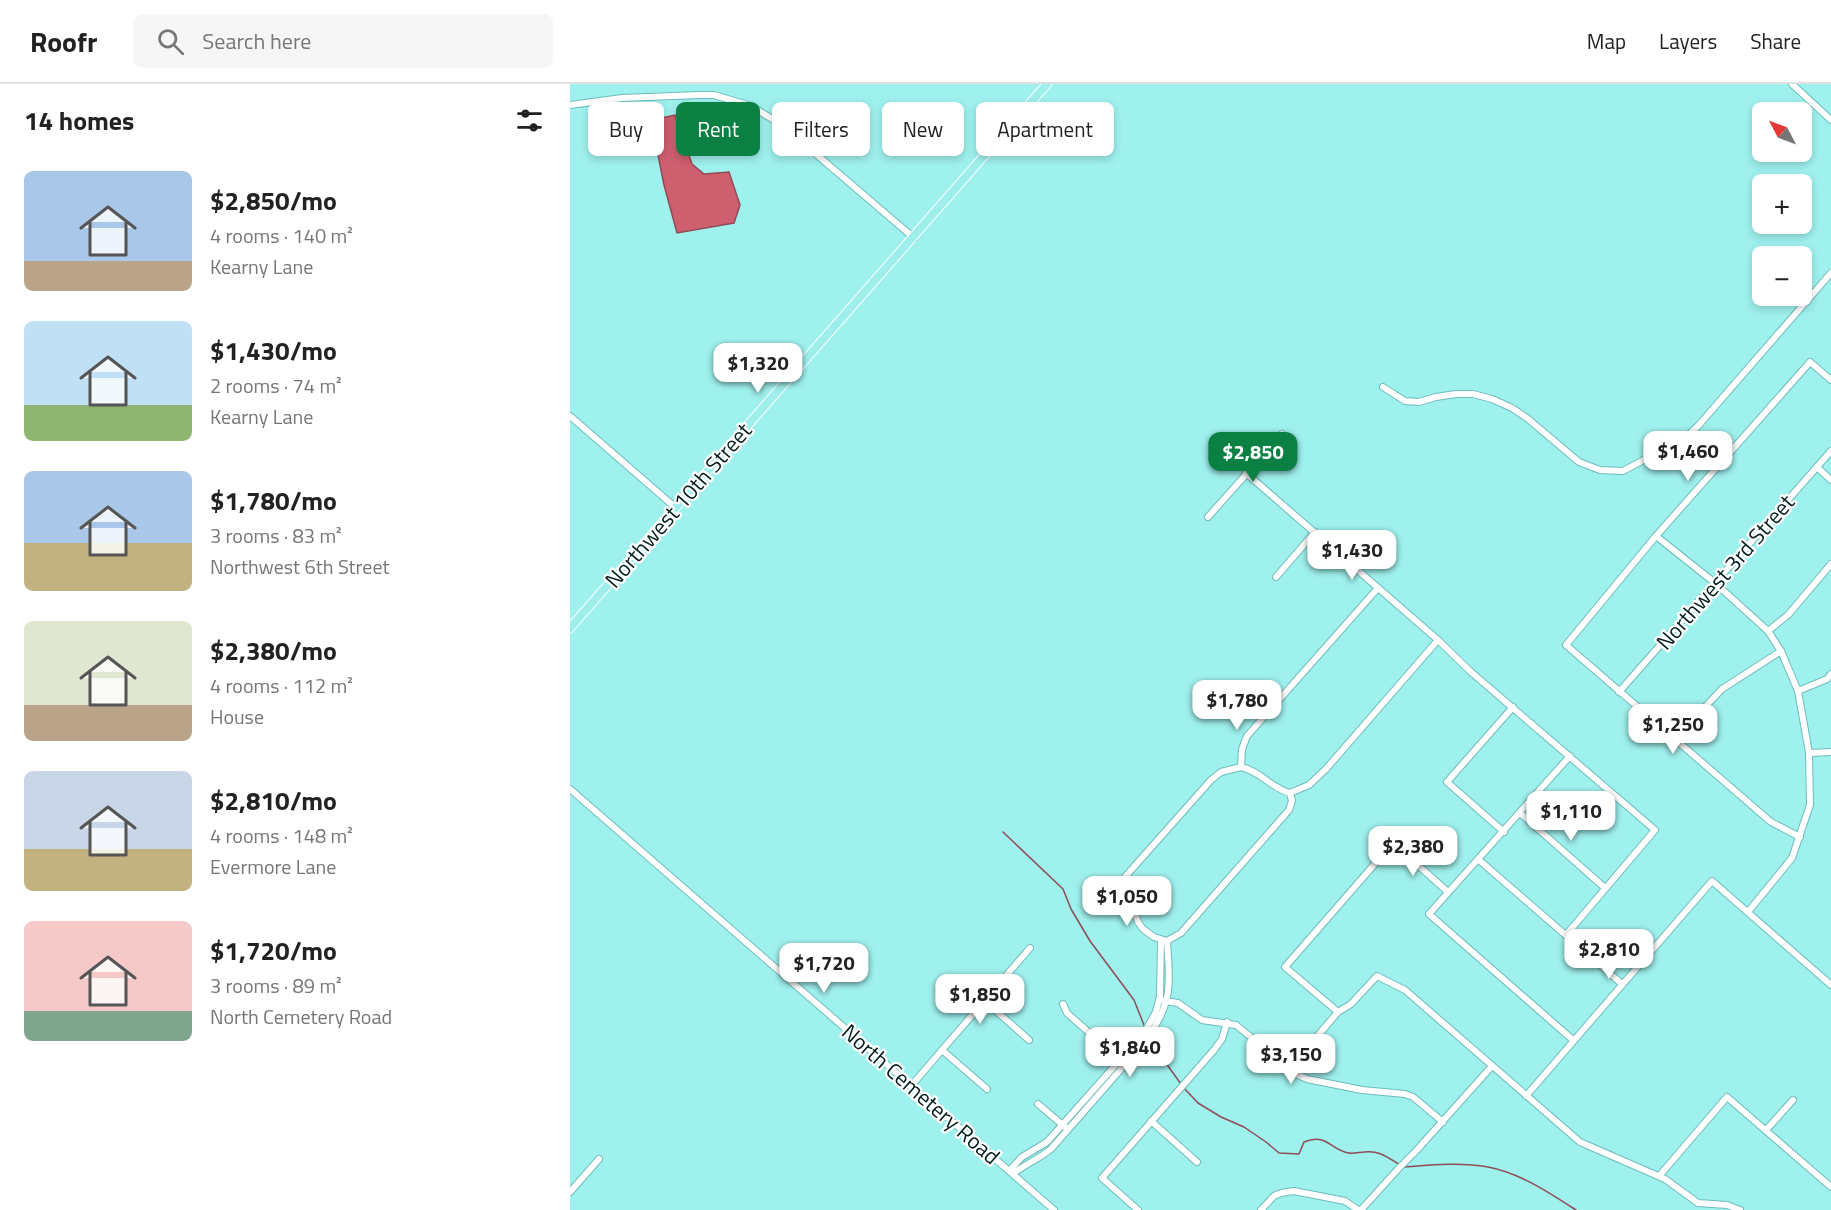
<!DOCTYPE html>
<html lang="en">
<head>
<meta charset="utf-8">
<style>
	body { margin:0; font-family:"Titillium Web",sans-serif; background:#f6f6f6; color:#222; height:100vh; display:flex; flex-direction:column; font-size:22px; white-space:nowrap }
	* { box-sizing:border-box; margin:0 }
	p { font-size:20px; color:#767676 }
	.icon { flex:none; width:33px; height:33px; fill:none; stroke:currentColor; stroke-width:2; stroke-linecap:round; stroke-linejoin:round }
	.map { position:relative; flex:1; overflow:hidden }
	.drawer { display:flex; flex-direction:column; background:#fff; width:570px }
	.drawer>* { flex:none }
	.hud { position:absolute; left:18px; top:18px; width:570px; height:54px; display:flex; gap:12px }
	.needle { width:39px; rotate:311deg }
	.fabs { position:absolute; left:1182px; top:18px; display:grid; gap:12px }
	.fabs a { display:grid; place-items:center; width:60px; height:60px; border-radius:9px; background:#fff; box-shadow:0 3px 9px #0003; font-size:30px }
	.price { position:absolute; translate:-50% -51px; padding:0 14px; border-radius:12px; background:#fff; color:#222; font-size:20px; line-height:39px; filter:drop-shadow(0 2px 3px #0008) }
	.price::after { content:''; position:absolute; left:50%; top:36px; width:18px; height:14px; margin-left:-9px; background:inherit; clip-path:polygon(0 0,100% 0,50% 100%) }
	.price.current { background:#0b8043; color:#fff }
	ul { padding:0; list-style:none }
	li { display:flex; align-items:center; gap:18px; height:150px; padding:0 24px }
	li span { display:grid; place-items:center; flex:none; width:168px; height:120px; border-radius:9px; color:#555 }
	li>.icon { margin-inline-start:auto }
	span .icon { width:72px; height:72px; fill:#fffc; stroke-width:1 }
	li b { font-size:26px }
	h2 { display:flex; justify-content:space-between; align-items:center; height:72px; padding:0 24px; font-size:26px }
	.chip { padding:0 21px; border-radius:9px; background:#fff; box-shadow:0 3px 9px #0003; font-size:21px; line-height:54px }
	.chip.current { background:#0b8043; color:#fff }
	header { display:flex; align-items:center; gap:36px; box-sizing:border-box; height:84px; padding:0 30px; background:#fff; border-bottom:2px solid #e0e0e0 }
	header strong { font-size:28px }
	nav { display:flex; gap:33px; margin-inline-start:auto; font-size:21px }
	.search { width:420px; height:54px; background:#f6f6f6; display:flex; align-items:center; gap:15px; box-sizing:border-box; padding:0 21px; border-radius:9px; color:#767676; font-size:22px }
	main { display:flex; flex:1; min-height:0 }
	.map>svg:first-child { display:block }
	.water { fill:#ce5f6f; stroke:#904c56; stroke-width:1.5 }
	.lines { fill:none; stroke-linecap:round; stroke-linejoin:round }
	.stream { stroke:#904c56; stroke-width:1.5 }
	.minor-casing { stroke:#6cbdbb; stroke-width:8 }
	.major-casing { stroke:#fff; stroke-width:10 }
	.minor { stroke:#fff; stroke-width:6 }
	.major { stroke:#9eeeec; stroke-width:8 }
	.labels { text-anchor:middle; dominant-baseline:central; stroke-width:4.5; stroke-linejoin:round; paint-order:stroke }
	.street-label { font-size:22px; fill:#001e1d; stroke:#fff }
</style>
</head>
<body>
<header>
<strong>Roofr</strong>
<div class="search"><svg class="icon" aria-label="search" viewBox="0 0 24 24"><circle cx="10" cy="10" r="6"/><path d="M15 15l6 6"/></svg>Search here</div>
<nav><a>Map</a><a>Layers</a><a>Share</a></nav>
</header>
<main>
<section class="drawer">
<h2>14 homes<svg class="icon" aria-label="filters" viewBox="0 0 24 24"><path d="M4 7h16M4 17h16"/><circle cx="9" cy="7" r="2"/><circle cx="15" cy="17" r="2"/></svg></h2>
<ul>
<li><span style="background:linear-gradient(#a9c7e8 75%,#b9a48a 0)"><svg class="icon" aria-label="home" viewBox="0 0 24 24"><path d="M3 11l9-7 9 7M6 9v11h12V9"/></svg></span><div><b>$2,850/mo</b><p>4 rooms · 140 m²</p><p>Kearny Lane</p></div></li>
<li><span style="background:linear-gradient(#bfe0f5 70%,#8fb573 0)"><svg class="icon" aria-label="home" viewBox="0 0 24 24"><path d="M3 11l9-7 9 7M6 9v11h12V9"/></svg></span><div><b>$1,430/mo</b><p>2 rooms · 74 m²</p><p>Kearny Lane</p></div></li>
<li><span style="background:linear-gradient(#a9c7e8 60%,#c2b280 0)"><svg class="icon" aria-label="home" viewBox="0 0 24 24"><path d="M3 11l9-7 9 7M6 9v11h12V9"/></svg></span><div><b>$1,780/mo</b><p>3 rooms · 83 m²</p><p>Northwest 6th Street</p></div></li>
<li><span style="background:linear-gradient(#dfe7d0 70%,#b9a48a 0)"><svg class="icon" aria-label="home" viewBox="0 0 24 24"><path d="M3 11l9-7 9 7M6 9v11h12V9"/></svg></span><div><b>$2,380/mo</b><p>4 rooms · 112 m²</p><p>House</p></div></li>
<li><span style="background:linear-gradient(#c9d6e8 65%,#c2b280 0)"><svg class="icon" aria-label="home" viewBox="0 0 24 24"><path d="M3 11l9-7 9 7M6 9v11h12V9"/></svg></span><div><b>$2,810/mo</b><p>4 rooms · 148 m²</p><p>Evermore Lane</p></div></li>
<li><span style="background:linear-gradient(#f6c9c9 75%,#7fa58c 0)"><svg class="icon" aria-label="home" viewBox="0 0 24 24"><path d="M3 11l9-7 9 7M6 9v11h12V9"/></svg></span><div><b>$1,720/mo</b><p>3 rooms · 89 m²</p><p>North Cemetery Road</p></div></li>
</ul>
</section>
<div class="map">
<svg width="1261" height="1126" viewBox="0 0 1261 1126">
	<rect width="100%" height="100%" fill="#9ff1ee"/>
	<polygon class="water" points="105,31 122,80 134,90 159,88 170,121 164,139 107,149 94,101 81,36"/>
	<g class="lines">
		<g class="stream">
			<polyline points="433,748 493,805 501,825 520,857 564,916 574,941"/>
			<polyline points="580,954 585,964 611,1000"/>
			<path d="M613,1003L628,1019L651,1033L674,1043L696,1058L709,1069L729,1070L734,1058C757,1048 761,1067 779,1069C784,1070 790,1068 794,1068C809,1066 817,1073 830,1081"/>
			<path d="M834,1083C861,1081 890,1078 918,1083C950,1089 980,1109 1006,1126"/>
		</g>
		<g class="minor-casing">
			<g id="minor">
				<polyline points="1222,0 1261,36"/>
				<polyline points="0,21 52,14 129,11 144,11 181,22 212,41 344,154"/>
				<polyline points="813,303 835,317 849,318 866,313 886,310 903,310 922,315 942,324 957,334 1009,378 1030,386 1053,387 1115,354 1128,342 1261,189"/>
				<polyline points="0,332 106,424"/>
				<polyline points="1247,383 1261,396"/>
				<polyline points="676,389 868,556 901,588 1085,746 996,851"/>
				<polyline points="638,433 712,350"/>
				<polyline points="1086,452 1145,499 1198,547 1211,567 1228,607 1239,669 1240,721 1222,774 1178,828"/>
				<polyline points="706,493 745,448"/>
				<polyline points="808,504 677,652 672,665 671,683 651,688 641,696 547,802 563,824 568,838 573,845 584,853 597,857 611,849 719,726 722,717 720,709 739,701 756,685 868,556"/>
				<polyline points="1198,547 1218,531 1261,480"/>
				<polyline points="1228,607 1257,595 1261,590"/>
				<polyline points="1049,608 1261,367"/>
				<polyline points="1104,656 1152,605 1211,567"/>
				<polyline points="1239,669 1261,668"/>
				<polyline points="1000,672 859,830 1003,956"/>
				<path d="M671,683C690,687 701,704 720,709"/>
				<polyline points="0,705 484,1126"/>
				<polyline points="950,729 1035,804"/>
				<polyline points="934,748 877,698 943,623"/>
				<polyline points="1230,753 1201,738 996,561 1086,452 1240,278 1261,296"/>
				<polyline points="909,776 1052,900"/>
				<polyline points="589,916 608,919 632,936 666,941 728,991 737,995 792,1006 835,1010 843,1013 873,1038"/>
				<polyline points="415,917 459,956"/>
				<polyline points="493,920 497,929 552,978"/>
				<polyline points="768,928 715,883 823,759 878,808"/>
				<polyline points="372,966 417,1005"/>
				<polyline points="719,985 768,928 781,920 807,892 835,906 1010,1058 1095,1095 1128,1119 1157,1121 1170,1126"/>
				<polyline points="341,1002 460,864"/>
				<polyline points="956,1012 1142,797 1261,901"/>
				<polyline points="468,1020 495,1043"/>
				<polyline points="581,1037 627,1078"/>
				<polyline points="1196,1046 1223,1016"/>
				<polyline points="439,1087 452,1073 477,1058 574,949 586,928 590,912 591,856"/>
				<path d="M443,1090C455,1080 469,1075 481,1065L573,960C603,920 600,904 597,857"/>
				<polyline points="1089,1092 1157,1013 1261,1103"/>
				<polyline points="0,1108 29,1075"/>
				<polyline points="568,1126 532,1094 644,966 652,955 657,938"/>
				<polyline points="691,1126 704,1112 711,1109 724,1107 775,1117 788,1126"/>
				<polyline points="791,1126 829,1084 846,1067 922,982"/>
			</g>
		</g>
		<g class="major-casing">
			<polyline id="major" points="0,544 477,0"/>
		</g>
		<use href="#minor" class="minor"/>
		<use href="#major" class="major"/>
	</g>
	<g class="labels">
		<g class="street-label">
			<text transform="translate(108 421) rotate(-49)">Northwest 10th Street</text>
			<text transform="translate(1155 488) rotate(-49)">Northwest 3rd Street</text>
			<text transform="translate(351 1010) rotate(41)">North Cemetery Road</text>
		</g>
	</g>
</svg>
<div class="fabs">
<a><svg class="needle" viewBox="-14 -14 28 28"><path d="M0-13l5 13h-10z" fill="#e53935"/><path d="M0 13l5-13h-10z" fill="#767676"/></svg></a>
<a>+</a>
<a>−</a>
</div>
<b class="price" style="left:188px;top:310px">$1,320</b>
<b class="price" style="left:1118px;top:398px">$1,460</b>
<b class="price current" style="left:683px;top:399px">$2,850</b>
<b class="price" style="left:782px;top:497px">$1,430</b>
<b class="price" style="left:667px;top:647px">$1,780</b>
<b class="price" style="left:1103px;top:671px">$1,250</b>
<b class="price" style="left:1001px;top:758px">$1,110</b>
<b class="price" style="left:843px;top:793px">$2,380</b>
<b class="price" style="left:557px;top:843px">$1,050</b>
<b class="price" style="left:1039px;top:896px">$2,810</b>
<b class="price" style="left:254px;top:910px">$1,720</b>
<b class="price" style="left:410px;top:941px">$1,850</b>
<b class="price" style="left:560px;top:994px">$1,840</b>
<b class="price" style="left:721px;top:1001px">$3,150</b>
<div class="hud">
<a class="chip">Buy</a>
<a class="chip current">Rent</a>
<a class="chip">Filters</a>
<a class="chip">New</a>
<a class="chip">Apartment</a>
</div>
</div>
</main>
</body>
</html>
